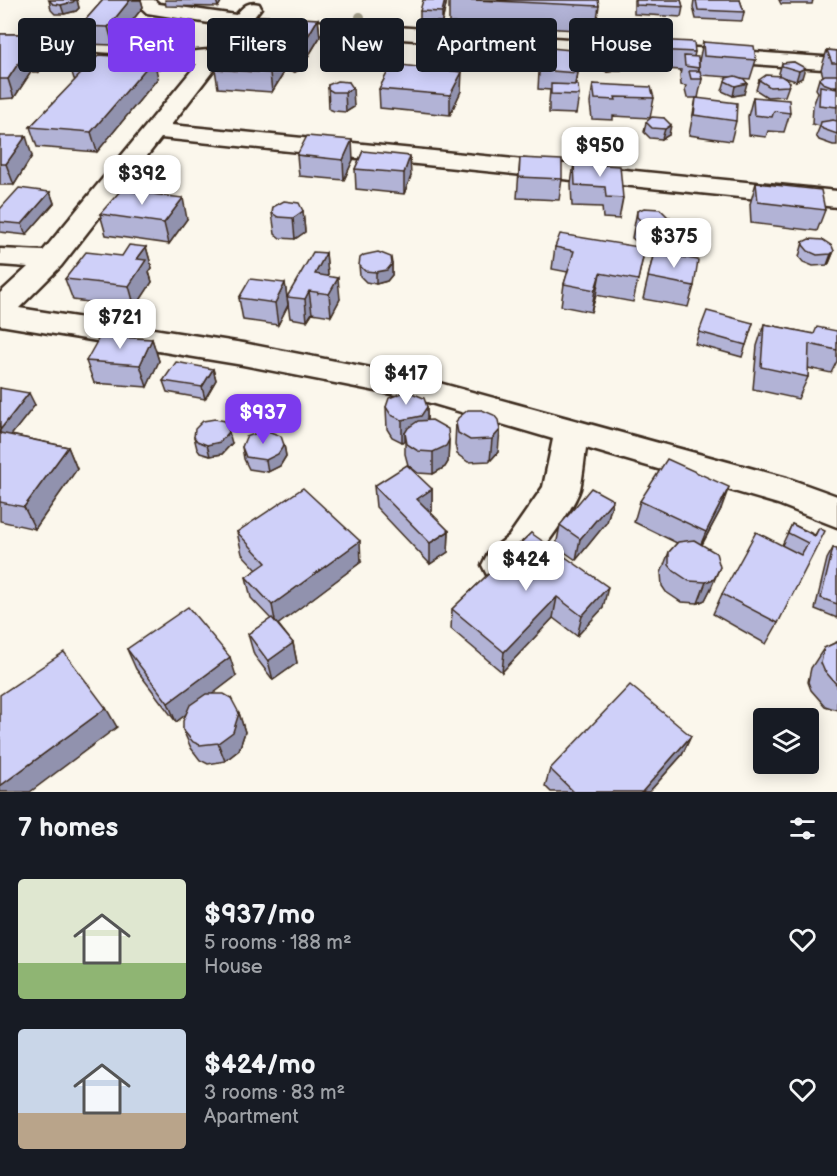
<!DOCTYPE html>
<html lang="en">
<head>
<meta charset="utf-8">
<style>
	body { margin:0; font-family:"Balsamiq Sans",sans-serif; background:#242831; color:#f1f3f6; height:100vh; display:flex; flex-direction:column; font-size:22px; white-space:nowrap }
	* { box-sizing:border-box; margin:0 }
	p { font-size:20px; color:#9ea1a6 }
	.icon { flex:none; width:33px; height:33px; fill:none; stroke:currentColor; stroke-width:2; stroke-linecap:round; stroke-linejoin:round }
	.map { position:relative; height:792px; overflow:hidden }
	.side { display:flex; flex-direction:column; background:#171b24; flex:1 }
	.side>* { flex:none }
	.banner { position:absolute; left:18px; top:18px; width:801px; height:54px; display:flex; gap:12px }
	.buttons { position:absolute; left:753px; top:708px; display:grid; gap:12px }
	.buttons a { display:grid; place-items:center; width:66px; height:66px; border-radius:6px; background:#171b24; box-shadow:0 3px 15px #0003; font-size:30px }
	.price { position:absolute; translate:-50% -51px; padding:0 14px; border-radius:12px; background:#fff; color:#222; font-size:20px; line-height:39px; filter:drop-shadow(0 2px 3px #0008) }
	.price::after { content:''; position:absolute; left:50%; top:36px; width:18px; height:14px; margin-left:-9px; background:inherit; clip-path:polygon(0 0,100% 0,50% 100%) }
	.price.selected { background:#7c3aed; color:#fff }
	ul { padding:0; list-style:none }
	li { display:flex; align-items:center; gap:18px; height:150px; padding:0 18px }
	li span { display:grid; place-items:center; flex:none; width:168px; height:120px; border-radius:6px; color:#555 }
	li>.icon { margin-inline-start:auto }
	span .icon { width:72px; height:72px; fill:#fffc; stroke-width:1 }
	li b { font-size:26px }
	h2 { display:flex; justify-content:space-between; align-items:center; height:72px; padding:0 18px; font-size:26px }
	.pill { padding:0 21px; border-radius:6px; background:#171b24; box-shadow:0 3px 15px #0003; font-size:21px; line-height:54px }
	.pill.selected { background:#7c3aed; color:#fff }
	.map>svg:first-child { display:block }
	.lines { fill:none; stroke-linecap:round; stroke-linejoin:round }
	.minor-casing { stroke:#3b2a1e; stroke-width:5 }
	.minor { fill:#fbf7ec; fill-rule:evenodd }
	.tree { fill:#a5a08c }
	.wall { fill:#b2b3d6; stroke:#3b2a1e; stroke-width:1.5 }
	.shaded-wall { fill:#9192ae; stroke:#3b2a1e; stroke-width:1.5 }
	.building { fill:#cfd0f9; stroke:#3b2a1e; stroke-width:1.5 }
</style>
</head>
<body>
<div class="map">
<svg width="837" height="792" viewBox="0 0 837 792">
	<rect width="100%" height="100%" fill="#fbf7ec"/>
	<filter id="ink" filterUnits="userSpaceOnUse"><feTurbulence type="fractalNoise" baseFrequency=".0167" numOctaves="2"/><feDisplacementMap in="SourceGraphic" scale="12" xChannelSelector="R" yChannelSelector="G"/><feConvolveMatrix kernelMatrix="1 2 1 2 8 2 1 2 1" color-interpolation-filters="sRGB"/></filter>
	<g filter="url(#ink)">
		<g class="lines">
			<g class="minor-casing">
				<path id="minor" d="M133,0H154L159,4L236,15C243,7 247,1 259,4L261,8L254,17L837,58V70L246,28L171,125L837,191V207L161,138L61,266L19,308L243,343L417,377L787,478L837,496V527L778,504L586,448C584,462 583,476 580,489C574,508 532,569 514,577C504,582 498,580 488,577L482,565L488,553L509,536L543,487L553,439L417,399L243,365L0,325V293L28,267L0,265V249L43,251L197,64L134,69L89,66L65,59L0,56V44L67,47L91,54L134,57L208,50L228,26L147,13Z"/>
			</g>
			<use href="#minor" class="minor"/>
		</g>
		<circle class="tree" cx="360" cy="17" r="5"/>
		<g class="wall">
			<polygon points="49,0 77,0 79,8 76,11 64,14 55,14 51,10"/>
			<polygon points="103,0 141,0 143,7 113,45 85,44 80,26"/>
			<polygon points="165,0 222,0 218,7 166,6"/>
			<polygon points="447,0 442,22 420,21 420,11"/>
			<polygon points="449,0 598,0 599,6 595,31 449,23"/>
			<polygon points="634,0 681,0 683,7 681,17 634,14"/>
			<polygon points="694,0 740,0 744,12 742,21 696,19 693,7"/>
			<polygon points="779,0 813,0 812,4 781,4"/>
			<polygon points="318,19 320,37 306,60 302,59 303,68 295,72 284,71 282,69 282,76 272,92 218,88 215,69 256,56 253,37"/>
			<polygon points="0,34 46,34 52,53 39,72 31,72 14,98 0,99"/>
			<polygon points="431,37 485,38 484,57 481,70 433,66 433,55 430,55"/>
			<polygon points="386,39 399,64 398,64 461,91 450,115 380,108 379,89 390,68 380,68 376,65 374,43"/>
			<polygon points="504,40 528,42 526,60 520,65 509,64 503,59"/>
			<polygon points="652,40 695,52 694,57 699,68 698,71 699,71 699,61 703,42 756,60 750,79 740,78 744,94 733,96 722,91 725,81 730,77 701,75 702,79 698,98 736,121 731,141 689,135 696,98 687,98 685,90 686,86 681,85 680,75 681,70 649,68 648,58"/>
			<polygon points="827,50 837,51 837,145 833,145 819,140 816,136 820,126 812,124 813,106 818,92 816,89 819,79 823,76 821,69"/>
			<polygon points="581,51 575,85 579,95 576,114 549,113 549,103 550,90 538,89 540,56 550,52"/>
			<polygon points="600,57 624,60 622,70 607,72 598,67"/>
			<polygon points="93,61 158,78 97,152 37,147 30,127 76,80 74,79 71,69"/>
			<polygon points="794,62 802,78 796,81 782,77 790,82 785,96 767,97 756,90 759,80 779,76 779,73 782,63"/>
			<polygon points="349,82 354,107 346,112 334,111 329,109 328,85"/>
			<polygon points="593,84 654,98 650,118 613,116 613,120 592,119 590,103"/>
			<polygon points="753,97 790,113 784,132 768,131 766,137 749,135 748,116"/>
			<polygon points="664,118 669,135 662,139 650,138 644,132 646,122"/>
			<polygon points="0,136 32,156 14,185 0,185"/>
			<polygon points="363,151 411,176 404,194 356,189 355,169"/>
			<polygon points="297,155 353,160 344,180 299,176"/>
			<polygon points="520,158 562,179 559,200 517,198"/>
			<polygon points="574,163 623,198 619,219 603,218 602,207 572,206 571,184"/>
			<polygon points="756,183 825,210 817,231 751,223 750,204"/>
			<polygon points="50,192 54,203 26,235 0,232 0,209"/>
			<polygon points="303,211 305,232 295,239 280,238 275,234 272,213"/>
			<polygon points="637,211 669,218 664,239 657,246 638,243 632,238"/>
			<polygon points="100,214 187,219 169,244 106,235"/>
			<polygon points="803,242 834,251 829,263 827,265 813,266 803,262 799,257"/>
			<polygon points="146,247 152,268 149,272 152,282 135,308 73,300 65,279"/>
			<polygon points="555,247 645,248 633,302 596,295 591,312 561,306 564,284 568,272 552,269"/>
			<polygon points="654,252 694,286 688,307 643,299"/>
			<polygon points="326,253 328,275 327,276 340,299 331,316 312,313 307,321 290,318 287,297"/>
			<polygon points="392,264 392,275 387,281 376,284 366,282 360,276 359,265"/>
			<polygon points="285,283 288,305 278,325 243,320 239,298"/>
			<polygon points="753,323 742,357 695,344 699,332"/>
			<polygon points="764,324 814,334 837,331 837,361 831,373 808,368 808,377 798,399 753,389 757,346"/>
			<polygon points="152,339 159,361 147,387 94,383 86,361"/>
			<polygon points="213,369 216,380 205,399 167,392 163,381"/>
			<polygon points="0,388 35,405 11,435 68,447 77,469 35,529 0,521"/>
			<polygon points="386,407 427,407 427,420 449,440 448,462 445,467 433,474 418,473 408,465 405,454 405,441 402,442 392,437 387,429"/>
			<polygon points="482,410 498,452 490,461 468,462 457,454 455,444 456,423"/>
			<polygon points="194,437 232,443 222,454 210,456 200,453 197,449"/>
			<polygon points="284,445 286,456 280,466 268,472 249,469 244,459 242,447"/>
			<polygon points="374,486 432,489 432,511 430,512 449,531 448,552 430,564 376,507"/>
			<polygon points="613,500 607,522 576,560 556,546 560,525"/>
			<polygon points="640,501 721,509 702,545 711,588 705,600 698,603 681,602 666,592 662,586 661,573 669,552 677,543 634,522"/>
			<polygon points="792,524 815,535 819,528 778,623 766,644 713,614 722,594 782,545"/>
			<polygon points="237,532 361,562 278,624 293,643 297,663 273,680 254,655 248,634 271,619 251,598 246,577 257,570 242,554"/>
			<polygon points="531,533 603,608 577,636 553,618 502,672 451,629 452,609"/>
			<polygon points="833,548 837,549 837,618 815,609 827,559"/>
			<polygon points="837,642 837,710 825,706 811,690 808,682 811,668 824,648"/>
			<polygon points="127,649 236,676 212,694 239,713 245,732 239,750 225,761 208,764 200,760 191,748 183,730 186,714 176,722 136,669"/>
			<polygon points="691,736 682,755 649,792 551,792 545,786 550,769"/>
		</g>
		<g class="shaded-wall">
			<polygon points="75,0 77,0 79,8 76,11 64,14 61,5"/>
			<polygon points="130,0 141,0 143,7 113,45 108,27"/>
			<polygon points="216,0 222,0 218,7"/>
			<polygon points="445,0 447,0 442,22 442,12"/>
			<polygon points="318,19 320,37 306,60 305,41"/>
			<polygon points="46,34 52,53 39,72 33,53"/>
			<polygon points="485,38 484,57 481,70 482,51"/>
			<polygon points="528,42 526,60 520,65 522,46"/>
			<polygon points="398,45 399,64 392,68 391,49"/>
			<polygon points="301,49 303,68 295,72 293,53"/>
			<polygon points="581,51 579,69 574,92 577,73"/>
			<polygon points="25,53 31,72 14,98 8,79"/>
			<polygon points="280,58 282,76 272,92 270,73"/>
			<polygon points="154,59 158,78 97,152 91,132"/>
			<polygon points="624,60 622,70 607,72 609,62"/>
			<polygon points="805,68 802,78 796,81 799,71"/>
			<polygon points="462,72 461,91 450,115 450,95"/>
			<polygon points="747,83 744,94 733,96 735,86"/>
			<polygon points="831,86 837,86 837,95 828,97"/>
			<polygon points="353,88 354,107 346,112 345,92"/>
			<polygon points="671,125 669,135 662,139 665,129"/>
			<polygon points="26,136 32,156 14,185 6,164"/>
			<polygon points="352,140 353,160 344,180 343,160"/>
			<polygon points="410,156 411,176 404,194 404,173"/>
			<polygon points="50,192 54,203 26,235 22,224"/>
			<polygon points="183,198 187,219 169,244 164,223"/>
			<polygon points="303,211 305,232 295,239 293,218"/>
			<polygon points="669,218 664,239 657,246 662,225"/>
			<polygon points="146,247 152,268 149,272 152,282 135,308 129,286 137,259"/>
			<polygon points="834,251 829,263 827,265 831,254"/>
			<polygon points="326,253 328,275 318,293 315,274"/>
			<polygon points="392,264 392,275 387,281 376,284 376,272"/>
			<polygon points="600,273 596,295 591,312 595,290"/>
			<polygon points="338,278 340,299 331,316 329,294"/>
			<polygon points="285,283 288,305 278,325 275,303"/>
			<polygon points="309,291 312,313 307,321 305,299"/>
			<polygon points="152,339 159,361 147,387 140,365"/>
			<polygon points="213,369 216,380 205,399 202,387"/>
			<polygon points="29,393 35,405 1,448 0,446 0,430"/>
			<polygon points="427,407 427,429 405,433 405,441 402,442 402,420"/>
			<polygon points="500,430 498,452 490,461 492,439"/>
			<polygon points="229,432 232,443 222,454 210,456 207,445"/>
			<polygon points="449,440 448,462 445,467 433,474 433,452"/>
			<polygon points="284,445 286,456 280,466 268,472 266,460"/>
			<polygon points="68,447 77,469 35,529 24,507"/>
			<polygon points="729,487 721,509 697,553 706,532"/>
			<polygon points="432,489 432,511 417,521 417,499"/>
			<polygon points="613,500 607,522 576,560 580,539"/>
			<polygon points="449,531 448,552 430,564 430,543"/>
			<polygon points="360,541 361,562 276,626 272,605"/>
			<polygon points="720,567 711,588 705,600 698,603 706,582"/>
			<polygon points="608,587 603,608 577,636 582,616"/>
			<polygon points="557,597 553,618 502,672 504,652"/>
			<polygon points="293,643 297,663 273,680 268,661"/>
			<polygon points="230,657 236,676 176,722 168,703"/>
			<polygon points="106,708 117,727 30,792 0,792 0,786"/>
			<polygon points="239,713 245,732 239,750 225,761 218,743"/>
			<polygon points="691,736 682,755 649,792 642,792"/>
		</g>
		<g class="building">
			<polygon points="49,0 75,0 73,2 61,5 53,4"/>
			<polygon points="103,0 130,0 108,27 80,26"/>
			<polygon points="423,0 445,0 442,12 420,11"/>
			<polygon points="474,0 598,0 599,6"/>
			<polygon points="636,0 681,0 683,7 636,5"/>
			<polygon points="696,0 740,0 744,12 698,10"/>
			<polygon points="269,16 318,19 305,41 253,37"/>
			<polygon points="434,26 465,28 463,37 485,38 482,51 433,48 436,37 431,37"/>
			<polygon points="0,34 46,34 33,53 25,53 8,79 0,79"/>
			<polygon points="511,36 523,37 528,42 522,46 510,46 504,40"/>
			<polygon points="386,39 397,42 398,45 391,49 380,49 375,47 374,43"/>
			<polygon points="652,40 694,42 695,52 653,50"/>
			<polygon points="703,42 754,46 756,60 704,56"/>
			<polygon points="286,43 300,46 301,49 293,53 282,53 277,48"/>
			<polygon points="551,48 581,51 577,73 540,70 543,56 540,56 541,51 550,52"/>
			<polygon points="827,50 837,51 837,63 832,63"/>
			<polygon points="614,51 624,55 624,60 609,62 600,57 602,52"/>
			<polygon points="226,53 280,58 270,73 215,69"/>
			<polygon points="99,55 154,59 91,132 30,127"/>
			<polygon points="684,56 698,57 699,68 685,66"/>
			<polygon points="79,59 93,59 85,70 71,69"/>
			<polygon points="794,62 805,68 799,71 782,66 782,63"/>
			<polygon points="392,64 462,72 450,95 379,89"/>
			<polygon points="689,71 700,71 702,79 691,79"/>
			<polygon points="766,75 781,76 790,82 788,86 770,87 759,80"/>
			<polygon points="825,75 837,75 837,86 831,86 823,83 819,79"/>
			<polygon points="735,76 744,79 747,83 735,86 725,81 726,78"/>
			<polygon points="337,81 349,82 353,88 345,92 333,92 328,89 328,85"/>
			<polygon points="551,84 578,85 579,95 551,94"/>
			<polygon points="593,84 651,87 654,98 615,97 616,100 595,99"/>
			<polygon points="820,86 837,89 837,107 819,105"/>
			<polygon points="753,97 789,100 790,113 774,111 772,117 754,115"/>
			<polygon points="696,98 737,103 736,121 694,115"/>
			<polygon points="652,117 664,118 671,125 665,129 652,128 646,122"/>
			<polygon points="833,120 837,121 837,134 823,129 820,126 821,122"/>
			<polygon points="0,136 26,136 6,164 0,164"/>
			<polygon points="307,136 352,140 343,160 297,155"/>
			<polygon points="363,151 410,156 404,173 355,169"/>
			<polygon points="520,158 562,160 562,179 519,177"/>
			<polygon points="574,163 620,166 623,198 606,197 605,187 575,185"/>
			<polygon points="756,183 821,190 825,210 758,202"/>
			<polygon points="19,188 50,192 22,224 0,222 0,209"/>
			<polygon points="121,190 183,198 164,223 100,214"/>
			<polygon points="284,201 299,203 303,211 293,218 278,217 272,213 273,207"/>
			<polygon points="644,208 660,209 669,218 662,225 642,222 637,217 637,211"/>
			<polygon points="560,234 645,248 638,280 600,273 595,290 564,284 574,251 555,247"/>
			<polygon points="809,239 823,240 832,246 834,251 831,254 817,255 808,251 803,245 803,242"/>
			<polygon points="129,245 146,247 137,259 146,260 129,286 65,279 86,252 122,256"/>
			<polygon points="313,252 326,253 315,274 338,278 329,294 309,291 305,299 287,297"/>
			<polygon points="378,252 391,257 392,264 387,270 376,272 365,271 359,265 360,258 364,255"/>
			<polygon points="654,252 698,260 694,286 648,277"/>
			<polygon points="250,279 285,283 275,303 239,298"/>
			<polygon points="707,311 753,323 746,345 699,332"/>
			<polygon points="764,324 814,334 817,327 837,331 837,350 809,344 808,377 761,367"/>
			<polygon points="100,336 152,339 140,365 86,361"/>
			<polygon points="176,362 213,369 202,387 163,381"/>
			<polygon points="0,388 29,393 0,430"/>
			<polygon points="407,391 424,398 427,407 421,416 402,420 391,415 386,407 389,398"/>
			<polygon points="468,410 482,410 494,415 498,420 500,430 492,439 470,440 458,433 456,423 458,418"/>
			<polygon points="215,419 225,421 229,432 220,442 207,445 197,441 194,437 195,429 203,421"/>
			<polygon points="432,420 448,429 449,440 446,446 433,452 418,451 407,444 405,433 408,428 418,421"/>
			<polygon points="265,430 281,436 284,445 278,454 266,460 246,457 242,447 246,437"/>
			<polygon points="0,433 68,447 24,507 0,502"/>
			<polygon points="667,459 729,487 706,532 640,501"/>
			<polygon points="407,465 432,489 417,499 449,531 430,543 374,486"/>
			<polygon points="303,488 360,541 272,605 246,577 266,563 237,532"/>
			<polygon points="591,488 613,500 580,539 560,525"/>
			<polygon points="792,524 815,536 819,528 825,531 778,623 722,594 756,532 801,555 808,543 788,533"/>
			<polygon points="531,533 608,587 582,616 557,597 504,652 452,609"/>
			<polygon points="694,540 716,553 720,567 714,579 706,582 689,581 674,571 669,565 669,552 678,542"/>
			<polygon points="833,548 837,549 837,604 821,598"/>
			<polygon points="188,607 230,657 168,703 127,649"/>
			<polygon points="272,618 293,643 268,661 248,634"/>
			<polygon points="837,642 837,685 824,670 821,663 824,648"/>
			<polygon points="64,652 106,708 0,786 0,695"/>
			<polygon points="630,685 691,736 642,792 574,792 550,769"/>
			<polygon points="206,694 224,694 231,698 239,713 233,732 218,743 200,745 193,742 183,730 183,721 190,705"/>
		</g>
	</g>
</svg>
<div class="buttons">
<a><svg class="icon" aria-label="layers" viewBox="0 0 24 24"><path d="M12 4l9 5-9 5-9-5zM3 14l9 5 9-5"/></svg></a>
</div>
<b class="price" style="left:600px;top:178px">$950</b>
<b class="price" style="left:142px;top:206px">$392</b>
<b class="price" style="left:674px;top:269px">$375</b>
<b class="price" style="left:120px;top:350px">$721</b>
<b class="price" style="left:406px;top:406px">$417</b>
<b class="price selected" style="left:263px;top:445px">$937</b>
<b class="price" style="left:526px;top:592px">$424</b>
<div class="banner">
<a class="pill">Buy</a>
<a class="pill selected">Rent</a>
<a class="pill">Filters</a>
<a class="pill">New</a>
<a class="pill">Apartment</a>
<a class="pill">House</a>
</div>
</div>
<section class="side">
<h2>7 homes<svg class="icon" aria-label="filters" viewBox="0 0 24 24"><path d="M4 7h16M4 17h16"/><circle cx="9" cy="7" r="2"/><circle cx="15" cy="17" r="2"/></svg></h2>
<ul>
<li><span style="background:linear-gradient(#dfe7d0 70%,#8fb573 0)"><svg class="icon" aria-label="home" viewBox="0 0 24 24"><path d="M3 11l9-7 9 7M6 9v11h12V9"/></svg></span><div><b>$937/mo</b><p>5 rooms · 188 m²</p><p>House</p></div><svg class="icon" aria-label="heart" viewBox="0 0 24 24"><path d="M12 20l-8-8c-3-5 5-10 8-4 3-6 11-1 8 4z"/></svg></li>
<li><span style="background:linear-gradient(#c9d6e8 70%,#b9a48a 0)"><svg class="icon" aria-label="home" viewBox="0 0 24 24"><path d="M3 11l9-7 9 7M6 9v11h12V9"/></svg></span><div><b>$424/mo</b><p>3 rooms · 83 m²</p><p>Apartment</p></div><svg class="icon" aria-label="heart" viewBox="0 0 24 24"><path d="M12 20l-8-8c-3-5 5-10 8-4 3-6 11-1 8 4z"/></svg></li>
</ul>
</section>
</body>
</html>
